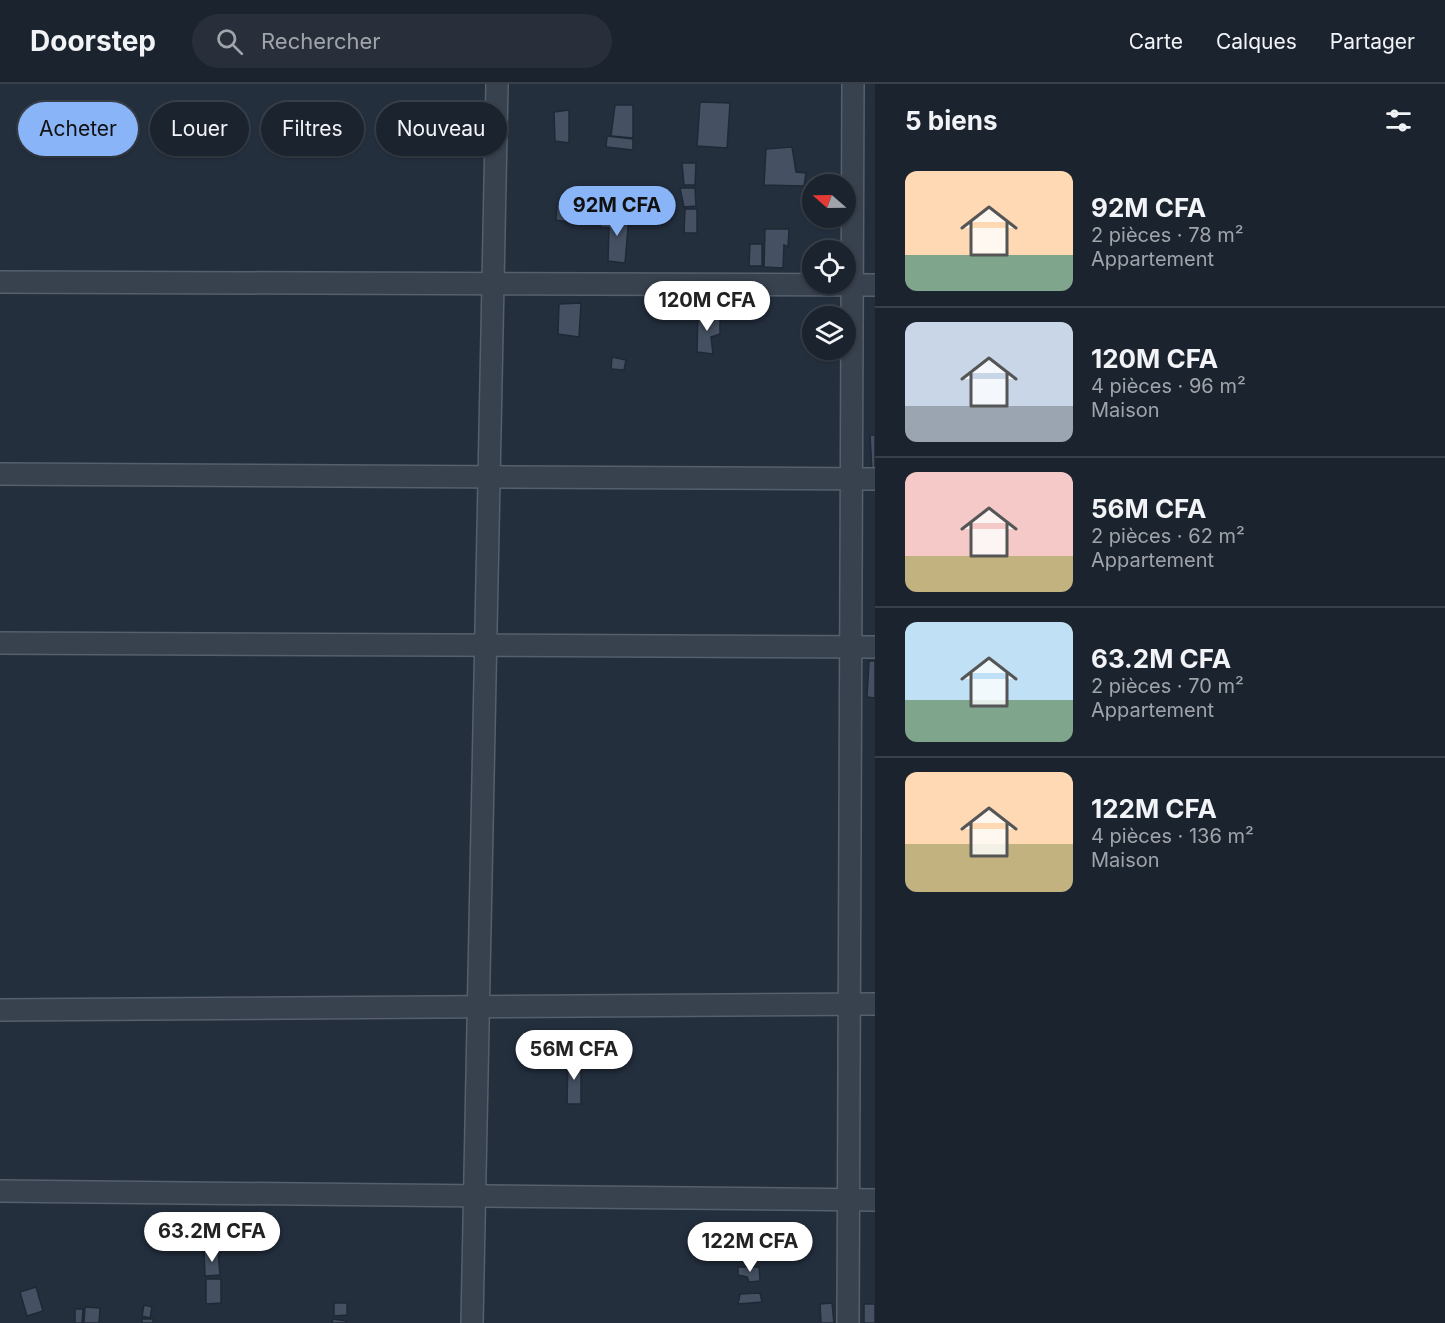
<!DOCTYPE html>
<html lang="fr">
<head>
<meta charset="utf-8">
<style>
	body { margin:0; font-family:Inter,sans-serif; background:#282f3a; color:#f1f3f6; height:100vh; display:flex; flex-direction:column; font-size:22px; white-space:nowrap }
	* { box-sizing:border-box; margin:0 }
	p { font-size:20px; color:#a0a4aa }
	.icon { flex:none; width:33px; height:33px; fill:none; stroke:currentColor; stroke-width:2; stroke-linecap:round; stroke-linejoin:round }
	.map { position:relative; flex:1; overflow:hidden }
	.drawer { display:flex; flex-direction:column; background:#1b232e; width:570px }
	.drawer>* { flex:none }
	.banner { position:absolute; left:18px; top:18px; width:570px; height:54px; display:flex; gap:12px }
	.needle { width:39px; rotate:290deg }
	.tools { position:absolute; left:802px; top:90px; display:grid; gap:12px }
	.tools a { display:grid; place-items:center; width:54px; height:54px; border-radius:50%; background:#1b232e; box-shadow:0 2px 4px #0004,0 0 0 2px #39404a; font-size:30px }
	.price { position:absolute; translate:-50% -51px; padding:0 14px; border-radius:21px; background:#fff; color:#222; font-size:20px; line-height:39px; filter:drop-shadow(0 2px 3px #0008) }
	.price::after { content:''; position:absolute; left:50%; top:36px; width:18px; height:14px; margin-left:-9px; background:inherit; clip-path:polygon(0 0,100% 0,50% 100%) }
	.price.active { background:#8ab4f8; color:#111 }
	ul { padding:0; list-style:none }
	li { display:flex; align-items:center; gap:18px; height:150px; padding:0 30px }
	li+li { border-top:2px solid #39404a }
	li span { display:grid; place-items:center; flex:none; width:168px; height:120px; border-radius:12px; color:#555 }
	li>.icon { margin-inline-start:auto }
	span .icon { width:72px; height:72px; fill:#fffc; stroke-width:1 }
	li b { font-size:26px }
	h2 { display:flex; justify-content:space-between; align-items:center; height:72px; padding:0 30px; font-size:26px }
	.chip { padding:0 21px; border-radius:27px; background:#1b232e; box-shadow:0 2px 4px #0004,0 0 0 2px #39404a; font-size:21px; line-height:54px }
	.chip.active { background:#8ab4f8; color:#111 }
	header { display:flex; align-items:center; gap:36px; box-sizing:border-box; height:84px; padding:0 30px; background:#1b232e; border-bottom:2px solid #39404a }
	header strong { font-size:28px }
	nav { display:flex; gap:33px; margin-inline-start:auto; font-size:21px }
	.search { width:420px; height:54px; background:#282f3a; display:flex; align-items:center; gap:15px; box-sizing:border-box; padding:0 21px; border-radius:33px; color:#a0a4aa; font-size:22px }
	main { display:flex; flex:1; min-height:0 }
	.map>svg:first-child { display:block }
	.building { fill:#455162; stroke:#1f2835; stroke-width:1.5 }
	.lines { fill:none; stroke-linecap:round; stroke-linejoin:round }
	.minor-casing { stroke:#565f6c; stroke-width:24 }
	.minor { stroke:#38414e; stroke-width:21 }
</style>
</head>
<body>
<header>
<strong>Doorstep</strong>
<div class="search"><svg class="icon" aria-label="search" viewBox="0 0 24 24"><circle cx="10" cy="10" r="6"/><path d="M15 15l6 6"/></svg>Rechercher</div>
<nav><a>Carte</a><a>Calques</a><a>Partager</a></nav>
</header>
<main>
<div class="map">
<svg width="875" height="1239" viewBox="0 0 875 1239">
	<rect width="100%" height="100%" fill="#242f3e"/>
	<g class="building">
		<polygon points="700,18 730,19 727,64 697,62"/>
		<polygon points="615,21 633,21 633,54 611,52"/>
		<polygon points="569,26 569,59 555,57 554,28"/>
		<polygon points="607,52 633,55 633,66 606,63"/>
		<polygon points="792,63 796,88 806,89 804,102 764,101 766,65"/>
		<polygon points="682,79 696,79 695,101 684,101"/>
		<polygon points="680,104 695,104 696,122 684,123"/>
		<polygon points="567,120 568,138 556,136 557,121"/>
		<polygon points="685,125 697,125 697,149 684,149"/>
		<polygon points="602,132 629,132 625,179 608,177 609,144 600,143"/>
		<polygon points="765,145 789,145 788,163 784,161 783,184 764,183"/>
		<polygon points="750,160 762,160 762,182 749,182"/>
		<polygon points="581,219 579,253 558,250 559,220"/>
		<rect x="818" y="230" width="13" height="2"/>
		<polygon points="720,231 720,250 711,253 713,270 697,268 698,232"/>
		<polygon points="612,273 626,276 624,286 611,285"/>
		<polygon points="870,351 875,351 875,388 872,388"/>
		<polygon points="869,577 875,577 875,614 867,613"/>
		<polygon points="568,974 581,974 581,1020 567,1020"/>
		<polygon points="699,1140 712,1140 712,1165 700,1166"/>
		<polygon points="204,1167 218,1167 220,1191 205,1192"/>
		<polygon points="738,1183 759,1183 760,1197 749,1198 747,1193 738,1191"/>
		<polygon points="206,1195 221,1195 221,1219 206,1220"/>
		<polygon points="36,1203 43,1227 27,1232 20,1208"/>
		<polygon points="760,1209 762,1218 738,1220 740,1210"/>
		<polygon points="334,1219 347,1219 347,1231 334,1232"/>
		<polygon points="832,1219 834,1239 821,1239 820,1220"/>
		<rect x="864" y="1220" width="11" height="19"/>
		<polygon points="144,1221 152,1223 150,1234 142,1232"/>
		<polygon points="85,1223 100,1224 99,1239 84,1239"/>
		<polygon points="75,1225 83,1225 82,1239 75,1239"/>
		<rect x="142" y="1235" width="11" height="4"/>
		<polygon points="333,1235 346,1237 346,1239 332,1239"/>
	</g>
	<g class="lines">
		<g class="minor-casing">
			<g id="minor">
				<polyline points="0,198 875,201"/>
				<polyline points="0,390 875,395"/>
				<polyline points="0,559 875,563"/>
				<polyline points="0,926 875,920"/>
				<polyline points="0,1107 875,1116"/>
				<polyline points="472,1239 497,0"/>
				<polyline points="848,1239 853,0"/>
			</g>
		</g>
		<use href="#minor" class="minor"/>
	</g>
</svg>
<div class="tools">
<a><svg class="needle" viewBox="-14 -14 28 28"><path d="M0-13l5 13h-10z" fill="#e53935"/><path d="M0 13l5-13h-10z" fill="#a0a4aa"/></svg></a>
<a><svg class="icon" aria-label="locate" viewBox="0 0 24 24"><circle cx="12" cy="12" r="6"/><path d="M12 2v4M12 18v4M2 12h4M18 12h4"/></svg></a>
<a><svg class="icon" aria-label="layers" viewBox="0 0 24 24"><path d="M12 4l9 5-9 5-9-5zM3 14l9 5 9-5"/></svg></a>
</div>
<b class="price active" style="left:617px;top:153px">92M CFA</b>
<b class="price" style="left:707px;top:248px">120M CFA</b>
<b class="price" style="left:574px;top:997px">56M CFA</b>
<b class="price" style="left:212px;top:1179px">63.2M CFA</b>
<b class="price" style="left:750px;top:1189px">122M CFA</b>
<div class="banner">
<a class="chip active">Acheter</a>
<a class="chip">Louer</a>
<a class="chip">Filtres</a>
<a class="chip">Nouveau</a>
</div>
</div>
<section class="drawer">
<h2>5 biens<svg class="icon" aria-label="filters" viewBox="0 0 24 24"><path d="M4 7h16M4 17h16"/><circle cx="9" cy="7" r="2"/><circle cx="15" cy="17" r="2"/></svg></h2>
<ul>
<li><span style="background:linear-gradient(#ffd9b3 70%,#7fa58c 0)"><svg class="icon" aria-label="home" viewBox="0 0 24 24"><path d="M3 11l9-7 9 7M6 9v11h12V9"/></svg></span><div><b>92M CFA</b><p>2 pièces · 78 m²</p><p>Appartement</p></div></li>
<li><span style="background:linear-gradient(#c9d6e8 70%,#9aa5b1 0)"><svg class="icon" aria-label="home" viewBox="0 0 24 24"><path d="M3 11l9-7 9 7M6 9v11h12V9"/></svg></span><div><b>120M CFA</b><p>4 pièces · 96 m²</p><p>Maison</p></div></li>
<li><span style="background:linear-gradient(#f6c9c9 70%,#c2b280 0)"><svg class="icon" aria-label="home" viewBox="0 0 24 24"><path d="M3 11l9-7 9 7M6 9v11h12V9"/></svg></span><div><b>56M CFA</b><p>2 pièces · 62 m²</p><p>Appartement</p></div></li>
<li><span style="background:linear-gradient(#bfe0f5 65%,#7fa58c 0)"><svg class="icon" aria-label="home" viewBox="0 0 24 24"><path d="M3 11l9-7 9 7M6 9v11h12V9"/></svg></span><div><b>63.2M CFA</b><p>2 pièces · 70 m²</p><p>Appartement</p></div></li>
<li><span style="background:linear-gradient(#ffd9b3 60%,#c2b280 0)"><svg class="icon" aria-label="home" viewBox="0 0 24 24"><path d="M3 11l9-7 9 7M6 9v11h12V9"/></svg></span><div><b>122M CFA</b><p>4 pièces · 136 m²</p><p>Maison</p></div></li>
</ul>
</section>
</main>
</body>
</html>
